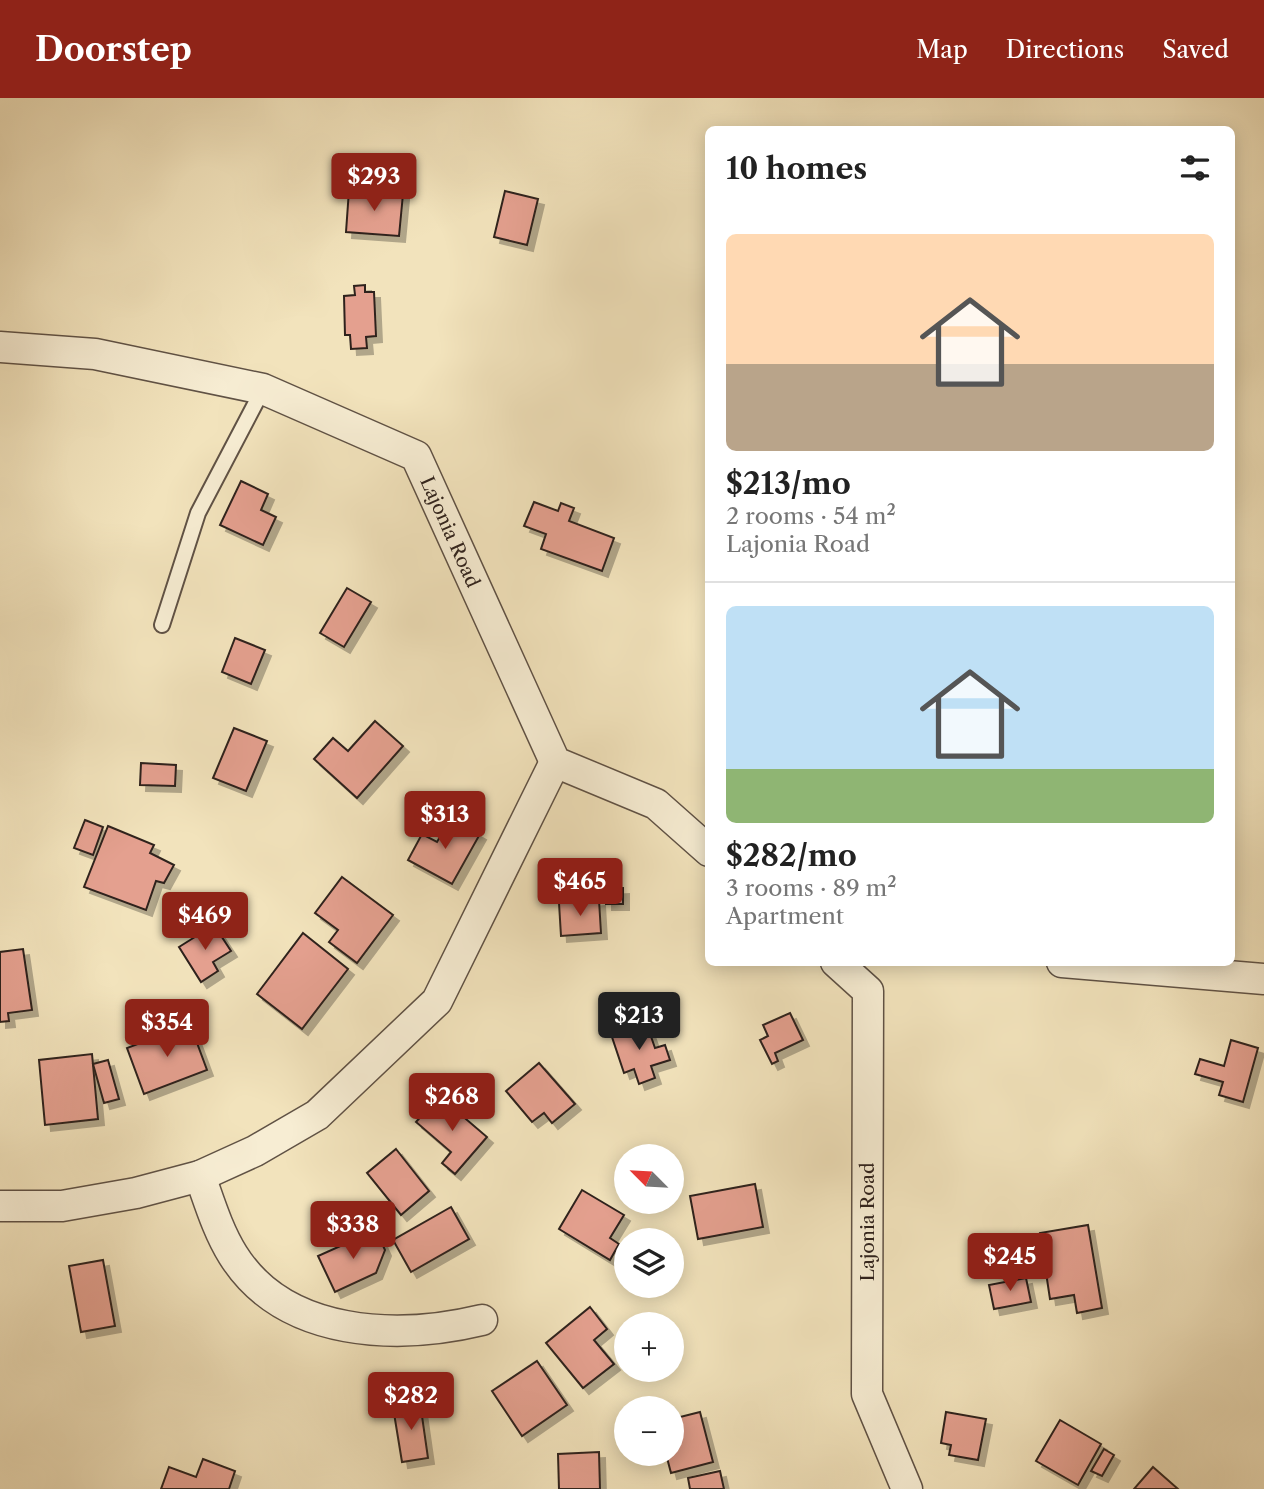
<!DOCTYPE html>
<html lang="en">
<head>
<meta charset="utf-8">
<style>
	body { margin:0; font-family:"Libre Caslon Text",serif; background:#f2f2f2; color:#222; height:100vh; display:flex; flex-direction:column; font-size:26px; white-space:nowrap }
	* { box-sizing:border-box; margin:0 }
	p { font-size:23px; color:#767676 }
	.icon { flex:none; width:38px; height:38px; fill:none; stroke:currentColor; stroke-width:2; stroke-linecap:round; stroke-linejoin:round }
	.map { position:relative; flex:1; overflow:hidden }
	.drawer { position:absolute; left:705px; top:28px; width:530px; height:840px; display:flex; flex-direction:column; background:#fff; border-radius:10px; box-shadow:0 4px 18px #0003 }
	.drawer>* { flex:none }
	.needle { width:46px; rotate:294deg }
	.controls { position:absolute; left:614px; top:1046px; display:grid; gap:14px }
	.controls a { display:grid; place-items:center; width:70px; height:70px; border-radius:50%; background:#fff; box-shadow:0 4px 18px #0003; font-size:35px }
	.price { position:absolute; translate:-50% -60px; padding:0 16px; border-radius:7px; background:#8f2418; color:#fff; font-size:23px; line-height:46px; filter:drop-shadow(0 2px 4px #0008) }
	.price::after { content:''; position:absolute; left:50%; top:42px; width:21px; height:16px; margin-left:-10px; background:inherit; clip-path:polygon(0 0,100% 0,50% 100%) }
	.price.selected { background:#222; color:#fff }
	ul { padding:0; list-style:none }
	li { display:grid; align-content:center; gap:14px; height:371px; padding:0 21px }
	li+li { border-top:2px solid #e0e0e0 }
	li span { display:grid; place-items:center; height:217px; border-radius:10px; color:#555 }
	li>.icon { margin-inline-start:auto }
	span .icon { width:126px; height:126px; fill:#fffc; stroke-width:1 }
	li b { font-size:30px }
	h2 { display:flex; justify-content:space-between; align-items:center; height:84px; padding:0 21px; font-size:30px }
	header { display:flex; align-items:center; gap:42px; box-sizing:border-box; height:98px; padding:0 35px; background:#8f2418; color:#fff }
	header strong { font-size:33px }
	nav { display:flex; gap:38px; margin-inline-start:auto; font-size:24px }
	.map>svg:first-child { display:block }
	.building { fill:#e4a08f; stroke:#2f221d; stroke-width:2; filter:url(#shadow) }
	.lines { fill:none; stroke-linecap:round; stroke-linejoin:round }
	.lane-casing { stroke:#605245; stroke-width:18 }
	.street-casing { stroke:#605245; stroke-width:33 }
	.lane { stroke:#f7edd3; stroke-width:14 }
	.street { stroke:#f7edd3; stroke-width:30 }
	.labels { text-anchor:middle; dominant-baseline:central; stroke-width:6; stroke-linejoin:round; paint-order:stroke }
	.street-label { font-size:19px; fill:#2f221d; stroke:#f7edd3 }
</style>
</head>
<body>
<header>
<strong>Doorstep</strong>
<nav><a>Map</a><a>Directions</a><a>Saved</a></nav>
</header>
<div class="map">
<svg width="1264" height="1391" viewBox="0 0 1264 1391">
	<defs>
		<filter id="shadow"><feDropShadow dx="6" dy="6" stdDeviation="0" flood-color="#0004"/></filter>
	</defs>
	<rect width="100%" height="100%" fill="#f2e3bc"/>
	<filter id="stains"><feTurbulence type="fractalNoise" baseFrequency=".00286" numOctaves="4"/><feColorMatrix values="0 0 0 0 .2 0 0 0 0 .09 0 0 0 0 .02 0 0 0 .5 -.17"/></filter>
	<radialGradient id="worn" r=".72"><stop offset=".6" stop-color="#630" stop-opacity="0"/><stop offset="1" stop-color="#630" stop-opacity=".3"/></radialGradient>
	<g class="building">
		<polygon points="349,92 403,96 399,138 346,134"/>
		<polygon points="505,93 538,101 527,147 494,139"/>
		<polygon points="365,187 365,194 374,194 376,238 366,239 367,250 351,251 350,237 345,237 344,198 355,197 354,188"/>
		<polygon points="241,383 268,396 261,412 276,419 263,447 220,427"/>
		<polygon points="534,404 558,413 561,405 574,410 569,423 614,440 602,473 541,451 546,436 524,428"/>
		<polygon points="347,490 371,504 344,549 320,535"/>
		<polygon points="235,540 265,552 251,586 222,574"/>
		<polygon points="375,623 403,648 357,700 314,661 333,640 348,653"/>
		<polygon points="234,630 267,643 246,693 213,680"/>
		<polygon points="141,665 176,667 175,688 140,687"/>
		<polygon points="451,720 480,736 452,786 408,762 422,736 437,744"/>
		<polygon points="85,722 103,729 93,757 74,750"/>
		<polygon points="108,728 154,747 150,755 174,767 164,785 156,783 146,812 84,789"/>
		<polygon points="342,779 393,817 357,865 329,844 338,832 315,815"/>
		<polygon points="623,790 623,806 606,806 606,791"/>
		<polygon points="599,802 601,835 561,838 559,805"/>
		<polygon points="214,827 231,853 213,864 218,873 201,884 179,849"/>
		<polygon points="303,835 348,871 302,931 257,896"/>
		<polygon points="23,851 32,912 8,915 9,923 0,924 0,854"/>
		<polygon points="790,915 803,942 775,955 778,963 772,966 760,942 768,938 763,927"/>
		<polygon points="646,924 655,950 665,947 670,962 651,968 655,980 639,986 634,971 624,975 611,936"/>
		<polygon points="190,926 207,972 144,996 127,950"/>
		<polygon points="1231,942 1258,950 1243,1004 1219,997 1223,984 1195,976 1200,961 1224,968"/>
		<polygon points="92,956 98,1021 45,1027 39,962"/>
		<polygon points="108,962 119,1001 104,1005 93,966"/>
		<polygon points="539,965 575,1006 552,1025 544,1015 532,1024 506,993"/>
		<polygon points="439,998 487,1039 455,1076 442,1065 451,1054 416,1024"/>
		<polygon points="396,1051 429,1093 401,1117 367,1075"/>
		<polygon points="755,1086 763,1129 698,1141 690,1098"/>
		<polygon points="582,1092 624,1117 610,1140 619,1146 610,1162 559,1131"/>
		<polygon points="451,1109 469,1141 411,1174 393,1142"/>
		<polygon points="1088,1127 1102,1210 1077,1215 1074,1197 1050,1201 1040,1135"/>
		<polygon points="376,1132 385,1152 376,1175 335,1194 318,1158"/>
		<polygon points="103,1162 115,1228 81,1234 69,1168"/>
		<polygon points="1026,1180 1031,1204 994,1211 989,1187"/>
		<polygon points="590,1209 607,1231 594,1242 614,1266 583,1290 546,1245"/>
		<polygon points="537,1263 567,1307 522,1338 492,1293"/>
		<polygon points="420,1304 428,1360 402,1364 393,1309"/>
		<polygon points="700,1314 713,1364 671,1375 666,1356 672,1356 672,1321"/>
		<polygon points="946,1314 986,1321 978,1362 949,1357 951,1347 941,1345"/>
		<polygon points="1060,1322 1101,1346 1078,1387 1036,1363"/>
		<polygon points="1104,1351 1114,1357 1102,1378 1091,1373"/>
		<polygon points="599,1354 600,1391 559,1391 558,1356"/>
		<polygon points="203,1361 235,1373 229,1391 161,1391 169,1369 196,1379"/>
		<polygon points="1153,1369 1178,1391 1134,1391"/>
		<polygon points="720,1373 724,1391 690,1391 688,1380"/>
	</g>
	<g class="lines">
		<g class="lane-casing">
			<polyline id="lane" points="162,527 198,415 263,291"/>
		</g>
		<g class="street-casing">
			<g id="street">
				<polyline points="0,249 95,256 263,291 416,358 555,664 656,706 709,753"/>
				<polyline points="836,864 868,893 867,1296 907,1391"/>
				<polyline points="1062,864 1264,881"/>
				<path d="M200,1078C210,1106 218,1133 233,1157C285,1240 399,1242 482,1222"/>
				<polyline points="0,1108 62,1108 136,1095 200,1078 255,1053 317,1017 437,903 555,664"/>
			</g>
		</g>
		<use href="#lane" class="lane"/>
		<use href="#street" class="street"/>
	</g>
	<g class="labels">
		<g class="street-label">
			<text transform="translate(450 434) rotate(66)">Lajonia Road</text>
			<text transform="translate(867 1124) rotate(-90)">Lajonia Road</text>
		</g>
	</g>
	<rect width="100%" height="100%" filter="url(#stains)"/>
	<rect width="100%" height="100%" fill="url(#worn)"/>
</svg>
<div class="controls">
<a><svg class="needle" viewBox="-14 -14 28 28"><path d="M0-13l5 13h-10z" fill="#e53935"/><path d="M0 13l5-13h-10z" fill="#767676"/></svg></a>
<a><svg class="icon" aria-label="layers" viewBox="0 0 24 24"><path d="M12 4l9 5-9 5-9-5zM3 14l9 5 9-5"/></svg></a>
<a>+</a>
<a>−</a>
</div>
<b class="price" style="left:374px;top:115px">$293</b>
<b class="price" style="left:445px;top:753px">$313</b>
<b class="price" style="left:580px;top:820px">$465</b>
<b class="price" style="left:205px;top:854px">$469</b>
<b class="price selected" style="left:639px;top:954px">$213</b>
<b class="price" style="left:167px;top:961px">$354</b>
<b class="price" style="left:452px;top:1035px">$268</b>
<b class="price" style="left:353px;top:1163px">$338</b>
<b class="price" style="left:1010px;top:1195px">$245</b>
<b class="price" style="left:411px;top:1334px">$282</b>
<section class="drawer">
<h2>10 homes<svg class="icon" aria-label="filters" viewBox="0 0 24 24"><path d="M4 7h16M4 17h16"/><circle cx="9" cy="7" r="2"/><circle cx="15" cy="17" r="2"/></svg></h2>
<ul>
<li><span style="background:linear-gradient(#ffd9b3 60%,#b9a48a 0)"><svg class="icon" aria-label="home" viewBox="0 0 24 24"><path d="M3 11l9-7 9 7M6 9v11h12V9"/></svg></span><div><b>$213/mo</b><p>2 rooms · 54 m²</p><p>Lajonia Road</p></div></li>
<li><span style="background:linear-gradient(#bfe0f5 75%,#8fb573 0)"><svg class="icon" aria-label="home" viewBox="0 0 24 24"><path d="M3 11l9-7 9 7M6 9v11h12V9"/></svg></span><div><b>$282/mo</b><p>3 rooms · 89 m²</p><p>Apartment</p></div></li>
</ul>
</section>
</div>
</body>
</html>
